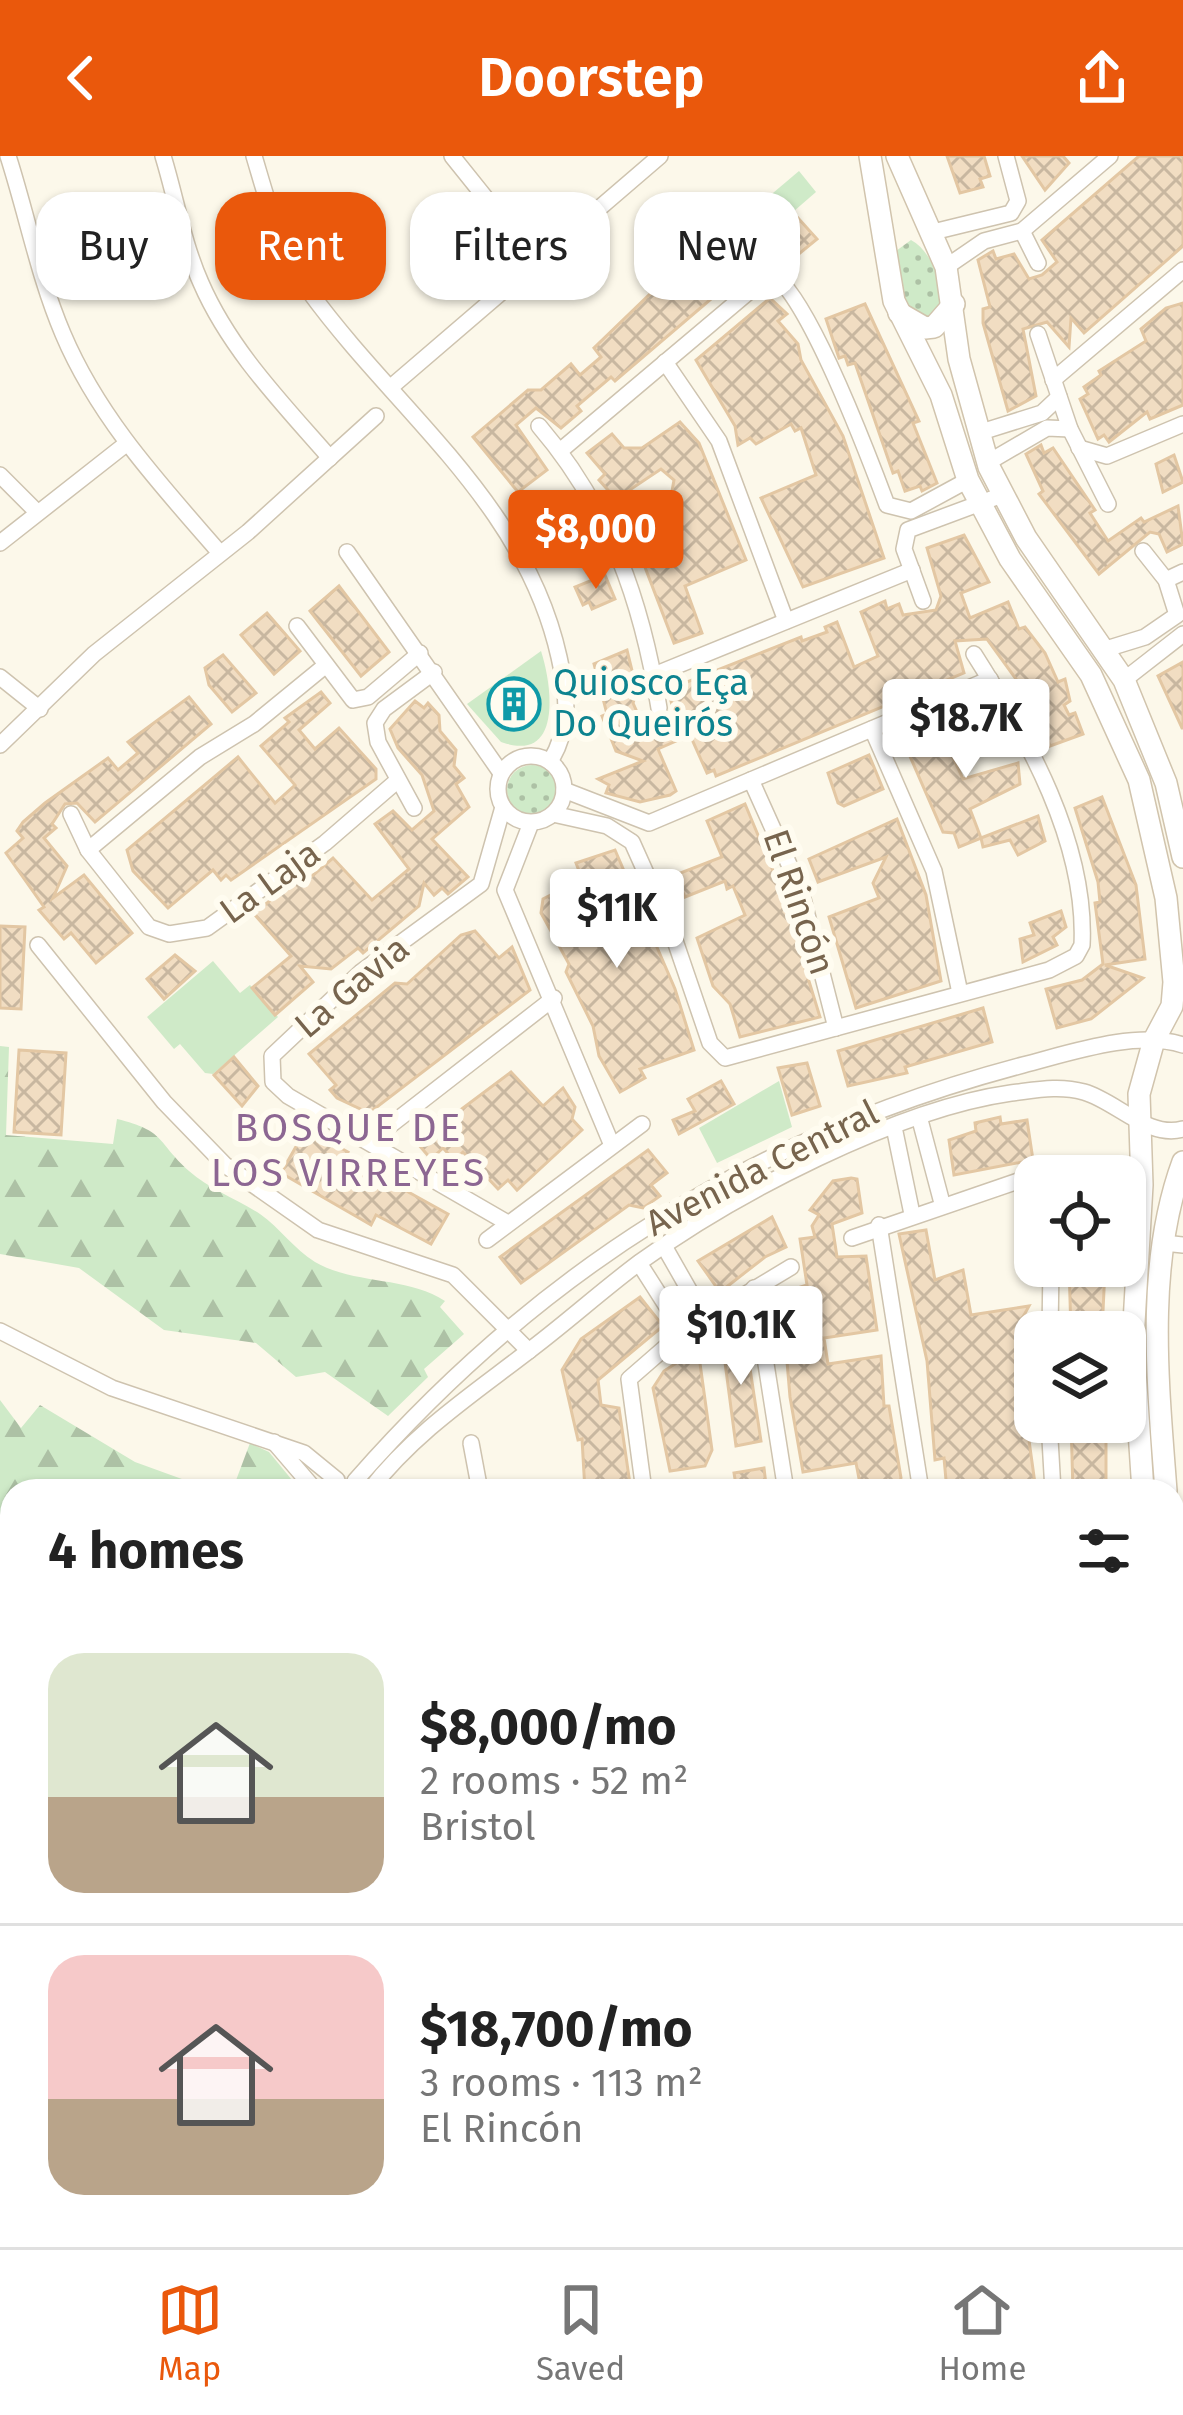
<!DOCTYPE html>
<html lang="en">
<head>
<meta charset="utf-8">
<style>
	body { margin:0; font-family:"Fira Sans",sans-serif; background:#f6f6f6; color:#222; height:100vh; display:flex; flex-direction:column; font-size:45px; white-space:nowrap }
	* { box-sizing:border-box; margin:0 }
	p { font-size:39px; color:#767676 }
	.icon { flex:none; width:66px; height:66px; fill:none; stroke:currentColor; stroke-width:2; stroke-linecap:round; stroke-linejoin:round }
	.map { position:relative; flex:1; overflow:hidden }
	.drawer { position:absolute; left:0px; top:1323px; width:1185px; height:768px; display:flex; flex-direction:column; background:#fff; border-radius:36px 36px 0 0; box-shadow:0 3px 9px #0004 }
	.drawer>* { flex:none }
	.hud { position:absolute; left:36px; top:36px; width:1113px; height:108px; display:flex; gap:24px }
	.fabs { position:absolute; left:1014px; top:999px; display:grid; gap:24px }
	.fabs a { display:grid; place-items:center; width:132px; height:132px; border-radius:24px; background:#fff; box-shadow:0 3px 9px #0004; font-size:60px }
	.price { position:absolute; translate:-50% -102px; padding:0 27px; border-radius:12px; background:#fff; color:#222; font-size:39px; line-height:78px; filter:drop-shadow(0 3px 6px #0008) }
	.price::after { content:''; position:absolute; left:50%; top:72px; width:36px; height:27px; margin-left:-18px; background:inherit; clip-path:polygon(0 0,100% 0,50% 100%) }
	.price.selected { background:#ea580c; color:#fff }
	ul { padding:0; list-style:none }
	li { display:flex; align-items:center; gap:36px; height:300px; padding:0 48px }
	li+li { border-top:3px solid #e0e0e0 }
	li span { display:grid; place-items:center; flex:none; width:336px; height:240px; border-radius:36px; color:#555 }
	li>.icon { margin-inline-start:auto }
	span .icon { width:144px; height:144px; fill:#fffc; stroke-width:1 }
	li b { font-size:51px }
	h2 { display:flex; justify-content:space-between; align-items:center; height:144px; padding:0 48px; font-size:51px }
	.tag { padding:0 42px; border-radius:36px; background:#fff; box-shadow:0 3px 9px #0004; font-size:42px; line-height:108px }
	.tag.selected { background:#ea580c; color:#fff }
	header { display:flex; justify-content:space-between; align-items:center; height:156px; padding:0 48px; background:#ea580c; color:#fff; font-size:54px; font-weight:600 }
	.tab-bar { display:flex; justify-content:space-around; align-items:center; height:168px; border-top:3px solid #e0e0e0; background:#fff; font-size:33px; color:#767676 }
	.tab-bar a { display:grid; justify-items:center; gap:6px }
	.tab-bar .selected { color:#ea580c }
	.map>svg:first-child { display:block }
	.forest { fill:url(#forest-firs) }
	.park { fill:#cfeac8 }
	.garden { fill:url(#garden-dots) }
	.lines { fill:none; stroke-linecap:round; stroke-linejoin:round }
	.stream { stroke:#a4c6d7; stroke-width:4.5 }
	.building { fill:url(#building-cross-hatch); stroke:#e3c7a3; stroke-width:3 }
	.street-casing { stroke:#cec3af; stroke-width:18 }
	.secondary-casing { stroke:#d1c4ad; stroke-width:24 }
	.street { stroke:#fff; stroke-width:15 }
	.secondary { stroke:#fff; stroke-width:21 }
	.labels { text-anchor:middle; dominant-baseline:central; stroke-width:12; stroke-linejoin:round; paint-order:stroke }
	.culture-label { font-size:36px; fill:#0d838f; stroke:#fffcf0; text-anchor:start }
	.street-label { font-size:36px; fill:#77644d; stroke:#fffcf0 }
	.neighbourhood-label { font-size:39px; letter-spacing:3px; fill:#8c6692; stroke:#fffcf0 }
</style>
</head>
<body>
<header><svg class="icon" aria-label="back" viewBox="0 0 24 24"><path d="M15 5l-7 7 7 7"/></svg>Doorstep<svg class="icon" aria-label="share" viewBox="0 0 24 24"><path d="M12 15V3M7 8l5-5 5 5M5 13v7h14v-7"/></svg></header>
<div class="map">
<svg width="1183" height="2091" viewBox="0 0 1183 2091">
	<defs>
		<pattern id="forest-firs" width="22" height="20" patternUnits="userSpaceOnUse" patternTransform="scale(3)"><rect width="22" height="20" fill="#cfeac8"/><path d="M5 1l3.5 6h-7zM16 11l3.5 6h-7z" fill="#adc1a5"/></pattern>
		<pattern id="garden-dots" width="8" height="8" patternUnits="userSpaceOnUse" patternTransform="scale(3)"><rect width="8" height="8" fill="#cfeac8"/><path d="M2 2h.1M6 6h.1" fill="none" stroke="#adc1a5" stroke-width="1.8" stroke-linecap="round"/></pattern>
		<pattern id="building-cross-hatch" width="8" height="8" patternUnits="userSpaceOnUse" patternTransform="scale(3)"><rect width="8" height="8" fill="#f1ddc2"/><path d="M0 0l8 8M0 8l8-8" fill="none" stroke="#c8b7a0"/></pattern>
	</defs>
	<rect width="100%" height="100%" fill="#fcf8ea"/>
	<g class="forest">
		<path d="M0,890L9,891L6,979L113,988L117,963C166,975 156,985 189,1015C209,1033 237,1043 260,1058C280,1072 294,1093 315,1106C355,1129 407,1120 445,1145L440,1151L464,1178L424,1213L428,1221L388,1260L325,1216L296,1221L256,1187L164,1174L79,1112L0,1098Z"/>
		<polygon points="0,1244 21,1272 40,1249 135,1306 215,1335 12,1335 12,1364 0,1360"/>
		<polygon points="250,1287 269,1296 301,1335 232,1335"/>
		<polygon points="0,1382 12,1385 12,1521 0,1520"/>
	</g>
	<g class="park">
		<polygon points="799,15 816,36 771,75 753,54"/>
		<path d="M541,495C552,529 563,608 501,586L467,548Z"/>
		<polygon points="213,805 240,837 250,829 278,861 213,918 205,917 180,888 174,893 147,861"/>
		<polygon points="779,925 792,971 717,1007 699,972"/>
	</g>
	<g class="garden">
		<path d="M911,84C935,97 946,137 937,162L915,165L899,130L896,95Z"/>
		<circle cx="532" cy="634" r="25"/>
	</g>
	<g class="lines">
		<polyline class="stream" points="0,1465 12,1468"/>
	</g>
	<g class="building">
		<polygon points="947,0 984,0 990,20 980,23 983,31 960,37"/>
		<polygon points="1022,0 1063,0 1069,7 1045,34"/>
		<polygon points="1139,0 1183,0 1183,90 1084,177 1071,162 1069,191 1047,166 1023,173 1036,240 1008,255 983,167 983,153 990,151 978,104 993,95 996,103 1014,98 1029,123 1042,119 1057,106 1042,84"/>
		<polygon points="798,62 817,83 789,106 771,86"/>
		<polygon points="727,79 752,108 615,225 611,221 577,250 581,255 561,272 536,252 516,269 547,314 518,336 473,281 528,234 541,234 571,208 580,219 601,201 594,192 649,139"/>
		<polygon points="770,142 787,158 778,165 798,188 801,204 843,280 884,402 803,431 761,342 816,319 801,272 795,275 791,268 756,288 750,282 738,289 735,270 696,204"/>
		<polygon points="1183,147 1183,249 1150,263 1147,256 1109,286 1104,279 1098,283 1080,243 1088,238 1084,231 1101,219 1099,215 1146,185 1141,173 1166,152"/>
		<polygon points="865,148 919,265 913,267 937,327 922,335 920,330 905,335 898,315 893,317 855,207 848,209 845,200 839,202 826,163"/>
		<polygon points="680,266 699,287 746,404 685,430 702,477 674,487 630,372 682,350 672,335 674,324 661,313 616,343 599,324 605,318 587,297 612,278 624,292 642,292"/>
		<polygon points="1041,289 1044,297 1053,292 1095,354 1090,357 1108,385 1141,362 1144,366 1178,350 1183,388 1167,396 1159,378 1150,376 1099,418 1039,338 1043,335 1026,298"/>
		<polygon points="1174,299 1183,326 1163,336 1156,308"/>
		<polygon points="964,379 989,426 961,437 970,462 1008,446 1019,473 1025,471 1045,497 1058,526 1065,523 1070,545 1064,549 1069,559 1075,557 1083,578 1050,590 1040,563 1034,566 1016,523 987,483 955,485 964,517 716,620 714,614 707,617 690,579 658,593 676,635 670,639 640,646 606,637 609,629 598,623 643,605 616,595 602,560 607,558 594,508 627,494 637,535 633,547 645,574 674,556 668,534 674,531 801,481 802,485 827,476 825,471 837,466 854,511 878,500 861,456 885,445 887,453 899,448 903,459 936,454 941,440 927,392"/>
		<polygon points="605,419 615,443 592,453 589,446 583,449 575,431"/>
		<polygon points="339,430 389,496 361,520 310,455"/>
		<polygon points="267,457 300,495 274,518 241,479"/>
		<polygon points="223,499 256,537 232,556 209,529 205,512"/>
		<polygon points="1183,506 1183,572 1182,572 1158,520"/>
		<polygon points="321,536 330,547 299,574 315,593 339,572 376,613 376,623 231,724 226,719 221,724 213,714 168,752 133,715 127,694 238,601 275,647 295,629 261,590 289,566 285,562"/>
		<polygon points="189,541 211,568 95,666 77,647 65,648 52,668 56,672 44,682 67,710 53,742 84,719 132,777 96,807 71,777 64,783 39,754 44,751 6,697 23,682 17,675 23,666 45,647 108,602 118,614 138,597 128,586"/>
		<polygon points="415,545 424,552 428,547 439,559 440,575 456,594 454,610 464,622 456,628 469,651 432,683 468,721 448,738 442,732 434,739 424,727 419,750 363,797 358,792 331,813 300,810 313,826 275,859 252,832 291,800 254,758 292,726 306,716 311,721 333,702 372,744 409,713 375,668 393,655 412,674 434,655 422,619 398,592 390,573"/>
		<polygon points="987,548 998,571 950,595 963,623 1018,607 1020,628 970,653 981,682 1038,660 1045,685 1018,699 1010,684 983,691 981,682 959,691 954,677 943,676 902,582"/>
		<polygon points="869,599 883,633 844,650 838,647 828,617"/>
		<polygon points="1102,641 1136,729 1145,803 1105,809 1143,822 1091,863 1057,872 1046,833 1082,824 1103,808 1095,747 1100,746 1098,726 1075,652"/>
		<polygon points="745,648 781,734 820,861 740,881 730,848 713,830 697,782 745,759 733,730 727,733 725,725 685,741 675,719 722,701 707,665"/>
		<polygon points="897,663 926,739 941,825 856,852 829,761 879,742 873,727 886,701 818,726 809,703"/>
		<polygon points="615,694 675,833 694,894 640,913 645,922 620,936 599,900 593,870 566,816 569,808 541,757 543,743 582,723 576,707"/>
		<polygon points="1061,755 1066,771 1053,781 1057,789 1023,806 1020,783 1034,779 1030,767"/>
		<polygon points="0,770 25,771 21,853 0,852"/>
		<polygon points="475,775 499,802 512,791 530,834 369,957 337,942 330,934 336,929 309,898 395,827 407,828 461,779"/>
		<polygon points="175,799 195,815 164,843 147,823"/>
		<polygon points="983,852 992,886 905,911 907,917 848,930 838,895"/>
		<polygon points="19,894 66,897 61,979 14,976"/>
		<polygon points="234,901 258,930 242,950 214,919"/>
		<polygon points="807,907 820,950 792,959 778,912"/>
		<polygon points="511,916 543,950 563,932 575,951 572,963 582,974 517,1034 508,1024 498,1033 463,996 454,1004 443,992 431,1003 412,981 439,960 451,961"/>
		<polygon points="721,925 734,948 679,978 673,964 695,955 688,943"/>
		<polygon points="1000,961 1001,968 1027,964 1033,1004 954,1019 949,984 976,975 975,967"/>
		<polygon points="306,973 348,996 343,1005 368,1019 372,1010 379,1013 386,1017 383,1022 448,1058 431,1088 376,1059 371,1069 281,1017"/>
		<polygon points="648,994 667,1017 651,1029 660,1040 643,1052 629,1049 521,1127 500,1101"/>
		<polygon points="851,1022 857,1023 862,1057 832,1068 837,1101 866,1100 877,1174 824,1182 828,1208 881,1200 884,1250 889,1250 901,1322 897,1335 879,1335 878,1329 861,1333 856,1307 803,1316 790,1241 782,1146 791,1134 807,1129 800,1083 815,1081 812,1070 819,1059 810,1054 833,1025"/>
		<polygon points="772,1061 786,1091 765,1101 720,1136 698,1105"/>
		<polygon points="926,1074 935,1124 963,1114 971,1159 1029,1150 1023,1161 1030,1240 1023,1241 1036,1335 947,1335 944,1302 935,1304 927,1205 899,1078"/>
		<polygon points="1069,1110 1105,1113 1102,1176 1071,1176"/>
		<polygon points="640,1141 663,1170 598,1224 601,1249 619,1252 631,1335 585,1335 582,1283 578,1284 562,1214 581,1183"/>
		<polygon points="744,1173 761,1285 736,1290 721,1176"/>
		<polygon points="698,1193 712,1294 705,1310 670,1315 653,1232 664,1215"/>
		<polygon points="1071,1266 1101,1266 1101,1274 1106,1274 1106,1335 1073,1335"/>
		<polygon points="764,1312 766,1329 737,1335 734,1317"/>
	</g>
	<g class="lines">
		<g class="street-casing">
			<g id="street">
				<path d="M8,0C27,59 39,122 63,178C99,263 161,329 220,397"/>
				<path d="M163,0C176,42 183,87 201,127C230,194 283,248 330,302"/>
				<path d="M254,0C268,47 280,95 309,135C397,256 525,347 559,501C568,540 571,571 550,606"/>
				<polyline points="452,0 537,106"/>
				<polyline points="1022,75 1038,107"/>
				<polyline points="933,76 1011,57 1018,45 1006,0"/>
				<polyline points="946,111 984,85 1022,75 1110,0"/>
				<polyline points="1038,178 1070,273 1108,348"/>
				<polyline points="665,206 719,285 786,465"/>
				<polyline points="1053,224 1183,114"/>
				<polyline points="391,231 660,0"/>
				<path d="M539,270C610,353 642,446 659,552"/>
				<polyline points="978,277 1042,257 1059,241"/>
				<polyline points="1079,292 1107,300 1183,268"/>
				<path d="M560,295L770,118C804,127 872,309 887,349L911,355L968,324"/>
				<polyline points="987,307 1047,272 1070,273"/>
				<polyline points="0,319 37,356"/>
				<polyline points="0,387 126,288"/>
				<polyline points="347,396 501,617"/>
				<polyline points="1166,424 1183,416"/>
				<polyline points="923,445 904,393 908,374 1002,339"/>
				<polyline points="297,470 353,544 368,541 420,497"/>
				<polyline points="1106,493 1145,481 1177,459 1166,424 1143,395"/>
				<polyline points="654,519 912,414"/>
				<polyline points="0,521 40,553"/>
				<polyline points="1124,524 1183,478"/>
				<polyline points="872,573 934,715 960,837"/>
				<polyline points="0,589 94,498 248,376 376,260"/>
				<circle cx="531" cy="633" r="33"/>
				<polyline points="751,624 801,735 836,872"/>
				<polyline points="564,634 649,667 990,523"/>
				<polyline points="503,651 481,728 361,816 272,900 273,926 288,940 506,1066"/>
				<polyline points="414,652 378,586 375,567 384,553 434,516"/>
				<polyline points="71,658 88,694 149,771 169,778 207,772 325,687 398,624"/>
				<path d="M553,658L607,670L632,686L671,773L710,887L725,902L1049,814L1076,800L1082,789C1087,687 1027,581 974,498"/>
				<polyline points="531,667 505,734 611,987"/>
				<polyline points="88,694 200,601 254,568 326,509"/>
				<polyline points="38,789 164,946 225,1009 318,1074 453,1119 529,1195"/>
				<polyline points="920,964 942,1047"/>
				<polyline points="894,971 912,1058"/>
				<polyline points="370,985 554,842"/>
				<polyline points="879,1069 921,1335"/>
				<polyline points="852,1082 1018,1025 1035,1033"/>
				<polyline points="487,1084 642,968"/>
				<polyline points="1164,1087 1183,1089"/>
				<polyline points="664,1090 705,1162"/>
				<polyline points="639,1107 683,1176"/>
				<polyline points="754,1132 786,1335"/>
				<polyline points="0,1175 112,1232 304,1297 337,1324"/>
				<polyline points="1050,1176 1051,1110"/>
				<polyline points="1049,1266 1053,1335"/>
				<polyline points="274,1286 316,1335"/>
				<polyline points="471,1287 480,1335"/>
				<path d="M355,1325C539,1115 753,980 1023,909C1070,897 1135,874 1183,889"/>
				<path d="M369,1335C413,1278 470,1240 526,1197C565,1168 601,1135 640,1106C734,1038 897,953 1011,937C1036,934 1059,929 1084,936C1116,945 1148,983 1183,973"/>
				<polyline points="644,1335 629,1223 683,1176 791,1111"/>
				<polyline points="1173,1362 1183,1360"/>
				<polyline points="0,1370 12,1374"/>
				<polyline points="0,1625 12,1661"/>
				<polyline points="1173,1685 1183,1676"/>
				<polyline points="1173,1703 1183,1701"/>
				<polyline points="1173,1755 1183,1777"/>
				<polyline points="1173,1912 1183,1907"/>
				<polyline points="1173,2051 1183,2047"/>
				<polyline points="0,2074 12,2064"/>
				<polyline points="41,2079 43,2091"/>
				<polyline points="196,2079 196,2091"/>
				<polyline points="342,2091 371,2079"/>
				<polyline points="1084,2091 1111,2079"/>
			</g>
		</g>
		<g class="secondary-casing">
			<g id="secondary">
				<polyline points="870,0 894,145 941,239 968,324 1010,403 1091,519 1139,624 1166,742 1174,826 1172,850 1154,884 1139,938 1142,1029 1133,1184 1143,1335"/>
				<polyline points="897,0 946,111 959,203 989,311 1026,382 1124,524 1166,627 1183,701"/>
				<polyline points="899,157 925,172 934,171 954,148"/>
				<path d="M1166,1335C1158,1228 1145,1109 1183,1006"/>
				<polyline points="1173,1390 1183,1453"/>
				<polyline points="1173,1518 1183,1559"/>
			</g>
		</g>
		<use href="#street" class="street"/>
		<use href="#secondary" class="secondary"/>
	</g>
	<defs>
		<g id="building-ring" transform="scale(2.7)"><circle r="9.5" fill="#fffcf0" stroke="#0f9aa8" stroke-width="1.5"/><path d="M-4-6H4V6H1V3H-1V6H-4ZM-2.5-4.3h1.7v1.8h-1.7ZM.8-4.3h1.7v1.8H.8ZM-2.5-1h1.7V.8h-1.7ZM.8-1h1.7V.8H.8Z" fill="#0f9aa8"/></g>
	</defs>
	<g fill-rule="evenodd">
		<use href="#building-ring" x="514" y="548"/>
	</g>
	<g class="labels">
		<g class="culture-label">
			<text x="553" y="527">Quiosco Eça<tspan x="553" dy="41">Do Queirós</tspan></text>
		</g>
		<g class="street-label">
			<text transform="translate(270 726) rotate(-36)">La Laja</text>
			<text transform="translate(799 746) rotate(71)">El Rincón</text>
			<text transform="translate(352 831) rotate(-40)">La Gavia</text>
			<text transform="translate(762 1012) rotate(-27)">Avenida Central</text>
		</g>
		<g class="neighbourhood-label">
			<text x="349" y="972">BOSQUE DE<tspan x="349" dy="45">LOS VIRREYES</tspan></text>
		</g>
	</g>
</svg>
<div class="fabs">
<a><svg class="icon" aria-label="locate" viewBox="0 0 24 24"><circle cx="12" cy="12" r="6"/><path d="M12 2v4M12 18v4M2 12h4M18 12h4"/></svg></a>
<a><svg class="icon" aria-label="layers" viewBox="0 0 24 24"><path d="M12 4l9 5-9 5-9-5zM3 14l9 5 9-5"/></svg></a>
</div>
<b class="price selected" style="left:596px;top:436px">$8,000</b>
<b class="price" style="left:966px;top:625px">$18.7K</b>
<b class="price" style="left:617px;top:815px">$11K</b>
<b class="price" style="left:741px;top:1232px">$10.1K</b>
<div class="hud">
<a class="tag">Buy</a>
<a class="tag selected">Rent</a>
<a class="tag">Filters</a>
<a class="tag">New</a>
</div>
<section class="drawer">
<h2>4 homes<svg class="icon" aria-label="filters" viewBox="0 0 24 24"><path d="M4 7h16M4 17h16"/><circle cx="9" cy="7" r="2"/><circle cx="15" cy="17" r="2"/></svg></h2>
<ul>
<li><span style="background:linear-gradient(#dfe7d0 60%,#b9a48a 0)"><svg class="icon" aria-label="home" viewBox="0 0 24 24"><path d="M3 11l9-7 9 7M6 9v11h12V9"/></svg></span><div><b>$8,000/mo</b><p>2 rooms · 52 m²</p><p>Bristol</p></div></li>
<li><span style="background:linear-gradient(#f6c9c9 60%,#b9a48a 0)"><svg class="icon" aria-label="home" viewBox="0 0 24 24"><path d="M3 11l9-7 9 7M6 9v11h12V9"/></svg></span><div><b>$18,700/mo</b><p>3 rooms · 113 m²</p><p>El Rincón</p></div></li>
</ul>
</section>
</div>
<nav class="tab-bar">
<a class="selected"><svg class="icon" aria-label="map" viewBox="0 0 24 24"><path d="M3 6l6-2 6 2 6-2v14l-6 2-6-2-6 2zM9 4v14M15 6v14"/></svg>Map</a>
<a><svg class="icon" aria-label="saved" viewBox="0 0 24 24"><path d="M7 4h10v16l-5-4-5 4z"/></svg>Saved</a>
<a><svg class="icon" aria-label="home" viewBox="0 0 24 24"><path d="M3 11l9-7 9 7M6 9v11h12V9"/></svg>Home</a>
</nav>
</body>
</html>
